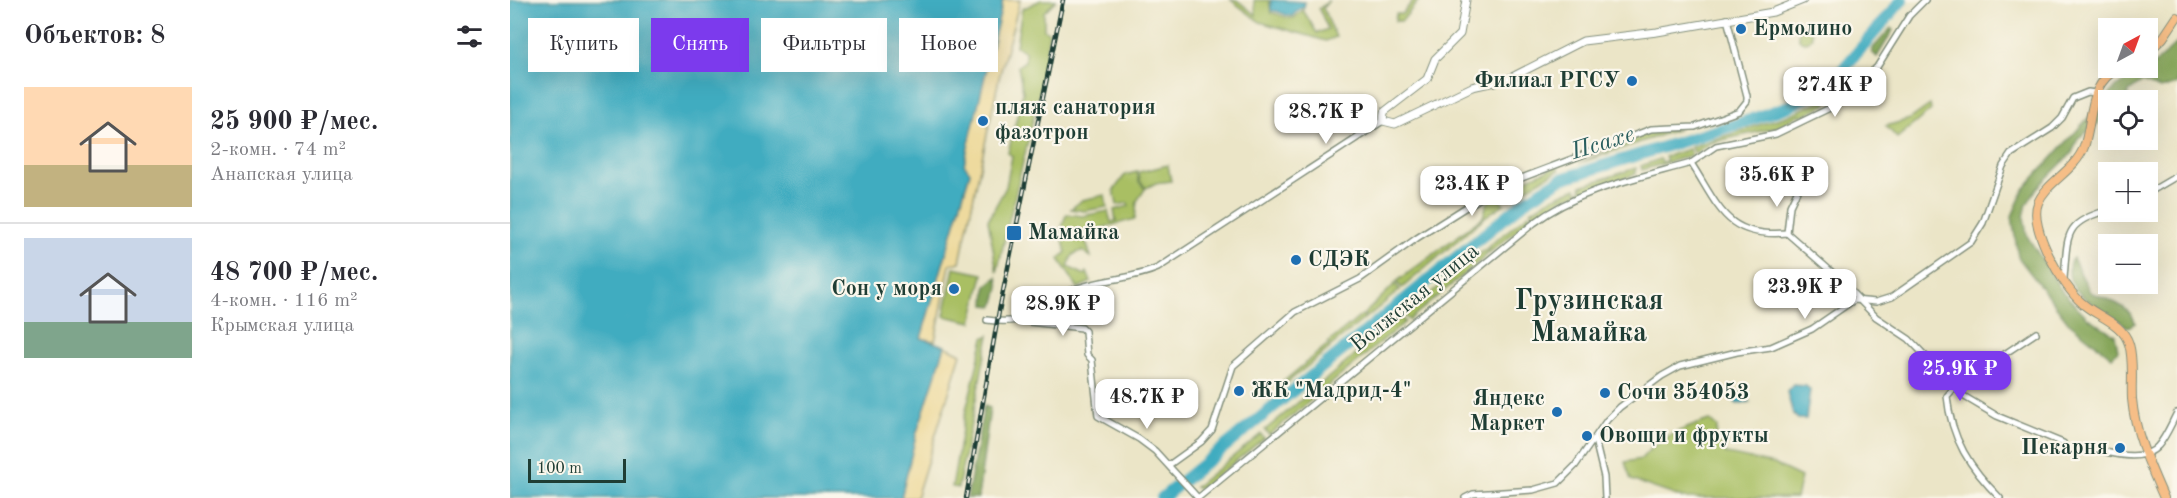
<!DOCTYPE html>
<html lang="ru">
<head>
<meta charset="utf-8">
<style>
	body { margin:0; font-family:"Old Standard TT",serif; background:#f2f2f3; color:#2b2b33; height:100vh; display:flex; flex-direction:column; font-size:22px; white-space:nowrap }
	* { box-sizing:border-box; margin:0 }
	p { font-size:20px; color:#7c7c81 }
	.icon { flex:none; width:33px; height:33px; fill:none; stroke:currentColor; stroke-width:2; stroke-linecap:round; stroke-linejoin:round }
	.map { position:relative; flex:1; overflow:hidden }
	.sheet { display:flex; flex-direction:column; background:#fff; width:510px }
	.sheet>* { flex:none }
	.banner { position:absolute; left:18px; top:18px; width:570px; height:54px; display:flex; gap:12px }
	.needle { width:39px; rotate:41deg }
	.fabs { position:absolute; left:1588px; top:18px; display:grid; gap:12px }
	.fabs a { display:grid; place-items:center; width:60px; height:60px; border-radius:0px; background:#fff; box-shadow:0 6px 24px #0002; font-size:30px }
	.scale { position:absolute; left:18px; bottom:15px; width:98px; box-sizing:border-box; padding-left:6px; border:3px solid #1f3d34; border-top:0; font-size:16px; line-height:21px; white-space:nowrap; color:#1f3d34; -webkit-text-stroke:4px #fbf7ec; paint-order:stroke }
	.price { position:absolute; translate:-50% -51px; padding:0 14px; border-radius:12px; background:#fff; color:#222; font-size:20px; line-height:39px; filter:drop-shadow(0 2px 3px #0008) }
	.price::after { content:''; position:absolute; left:50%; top:36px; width:18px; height:14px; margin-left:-9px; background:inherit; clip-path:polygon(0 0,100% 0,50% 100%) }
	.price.selected { background:#7c3aed; color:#fff }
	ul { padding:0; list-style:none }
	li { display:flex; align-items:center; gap:18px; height:150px; padding:0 24px }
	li+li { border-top:2px solid #e1e1e2 }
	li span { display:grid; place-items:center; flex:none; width:168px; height:120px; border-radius:0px; color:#555 }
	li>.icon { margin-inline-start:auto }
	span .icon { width:72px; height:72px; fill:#fffc; stroke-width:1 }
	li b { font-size:26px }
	h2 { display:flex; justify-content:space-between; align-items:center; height:72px; padding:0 24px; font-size:26px }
	.tag { padding:0 21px; border-radius:0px; background:#fff; box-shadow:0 6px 24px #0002; font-size:21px; line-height:54px }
	.tag.selected { background:#7c3aed; color:#fff }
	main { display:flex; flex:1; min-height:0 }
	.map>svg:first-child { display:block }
	.green { fill:#a9bf64; stroke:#647e4c; stroke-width:1.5 }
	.forest { fill:#86a65a; stroke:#527247; stroke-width:1.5 }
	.sand { fill:#eeda9e; stroke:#868c69; stroke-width:1.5 }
	.water { fill:#41acc0; stroke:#30747a; stroke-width:1.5 }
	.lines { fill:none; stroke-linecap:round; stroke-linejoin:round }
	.river { stroke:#41acc0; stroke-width:12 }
	.minor-casing { stroke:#85917e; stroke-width:8 }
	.tertiary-casing { stroke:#85917e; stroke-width:9 }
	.primary-casing { stroke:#85917e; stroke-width:10 }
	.minor { stroke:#fff; stroke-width:5 }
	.tertiary { stroke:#fff; stroke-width:7 }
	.primary { stroke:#f6be87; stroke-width:8 }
	.rail-casing { stroke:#1f3d34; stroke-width:4.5 }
	.rail { stroke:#fbf7ec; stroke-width:2; stroke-dasharray:7; stroke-linecap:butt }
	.poi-dot { fill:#1f6fb2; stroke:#fbf7ec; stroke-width:2 }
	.labels { text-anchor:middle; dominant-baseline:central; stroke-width:4.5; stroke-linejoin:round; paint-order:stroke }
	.poi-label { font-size:22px; font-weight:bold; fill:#1f3d34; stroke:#fbf7ec; text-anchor:start }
	.street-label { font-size:22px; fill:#1f3d34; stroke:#fbf7ec }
	.water-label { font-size:24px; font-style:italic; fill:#295e5e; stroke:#fbf7ec }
	.district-label { font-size:28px; font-weight:bold; fill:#1f3d34; stroke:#fbf7ec }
</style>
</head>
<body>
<main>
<section class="sheet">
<h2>Объектов: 8<svg class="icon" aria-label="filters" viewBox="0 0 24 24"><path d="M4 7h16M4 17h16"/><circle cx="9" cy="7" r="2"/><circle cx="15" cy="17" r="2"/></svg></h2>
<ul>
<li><span style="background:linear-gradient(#ffd9b3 65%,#c2b280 0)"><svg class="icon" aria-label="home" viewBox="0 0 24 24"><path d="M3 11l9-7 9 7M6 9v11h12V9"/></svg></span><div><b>25 900 ₽/мес.</b><p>2-комн. · 74 m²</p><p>Анапская улица</p></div></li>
<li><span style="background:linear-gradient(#c9d6e8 70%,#7fa58c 0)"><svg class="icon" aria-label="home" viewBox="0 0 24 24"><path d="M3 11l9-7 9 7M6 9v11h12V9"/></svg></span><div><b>48 700 ₽/мес.</b><p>4-комн. · 116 m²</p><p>Крымская улица</p></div></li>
</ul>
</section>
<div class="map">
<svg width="1667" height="498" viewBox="0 0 1667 498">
	<rect width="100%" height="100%" fill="#fbf7ec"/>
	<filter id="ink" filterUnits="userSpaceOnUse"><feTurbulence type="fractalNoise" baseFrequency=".0167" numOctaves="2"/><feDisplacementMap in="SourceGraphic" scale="12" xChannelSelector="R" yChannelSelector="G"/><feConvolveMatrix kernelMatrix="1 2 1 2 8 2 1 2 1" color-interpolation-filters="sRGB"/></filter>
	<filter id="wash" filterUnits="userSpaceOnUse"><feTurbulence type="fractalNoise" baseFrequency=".008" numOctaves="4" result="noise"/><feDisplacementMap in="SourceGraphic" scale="24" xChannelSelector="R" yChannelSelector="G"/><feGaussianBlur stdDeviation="1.35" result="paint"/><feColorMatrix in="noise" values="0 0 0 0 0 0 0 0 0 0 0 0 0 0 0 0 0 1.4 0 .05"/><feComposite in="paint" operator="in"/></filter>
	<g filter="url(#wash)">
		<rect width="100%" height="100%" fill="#ebe5c7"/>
		<g class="green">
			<polygon points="531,0 546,0 534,12 534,29 539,33 530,90 487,272 478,220 496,187 502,156 498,153 513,92 508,66 515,61 515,52 506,46 512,9"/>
			<path d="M721,0H727L746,15L744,0H759L761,13C770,13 776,20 784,18L793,10L807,33L818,29L809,9L819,0L813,8L826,37L816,41L750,22Z"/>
			<polygon points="904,0 909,0 892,21 885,21 886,14 892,14"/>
			<circle cx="1295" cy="35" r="7"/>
			<polygon points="1314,99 1317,104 1291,116 1290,114 1268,127 1200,143 1185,153 1181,147 1277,116"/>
			<polygon points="1420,105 1421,110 1387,138 1376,126 1400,119"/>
			<polygon points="1169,129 1069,163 1121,141 1120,138 1147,130"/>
			<polygon points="1179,149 1182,155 1132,170 1131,166 1150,159 1152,162 1157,161 1155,157"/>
			<polygon points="658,165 661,181 646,183 636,188 630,181 629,172"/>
			<polygon points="1047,166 1049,170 1008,193 1002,185"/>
			<polygon points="1126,168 1126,174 1054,198 1025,216 1021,211 1038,200 1066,188 1068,192 1072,190 1071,186"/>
			<path d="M627,172L629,182L635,189L627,201L625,219L573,233L581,257L572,251C560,254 562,257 558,267L575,275L577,272L581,282L568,288L549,259L556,252C552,238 549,227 557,214L572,216L598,211L601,222L606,221L604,210L619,206L618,203L607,205L604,190L615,175Z"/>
			<polygon points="1001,186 1007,194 1000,199 995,196 990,200 994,204 975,217 892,288 886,282 973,217 977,203"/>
			<polygon points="595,195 597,207 574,211 561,209 572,200"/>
			<polygon points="1019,214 1022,218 978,254 979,246"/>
			<polygon points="977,248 976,256 899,320 894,315"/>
			<polygon points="444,268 473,274 462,322 434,316"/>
			<polygon points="885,284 890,290 857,317 854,314"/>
			<polygon points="852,315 855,318 821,346 818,343"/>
			<polygon points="891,317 895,322 759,435 755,430"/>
			<polygon points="479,335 448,488 442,487 454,418 474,338"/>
			<polygon points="817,345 820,348 769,389 767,387"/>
			<path d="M1199,420L1207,427L1206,439L1217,454L1264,464L1291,477L1286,498H1173L1121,480L1115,462L1131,459C1150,436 1171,430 1199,420Z"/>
			<polygon points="751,434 754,438 695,486 689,489 685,487"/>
		</g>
		<g class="forest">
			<polygon points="1381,28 1383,30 1367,57 1362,52 1363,48"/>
			<polygon points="1667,43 1667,84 1650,89 1632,82 1619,92 1616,100 1599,100 1599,117 1568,138 1562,153 1527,188 1517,204 1514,217 1517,236 1552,291 1578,318 1605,335 1608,351 1602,357 1558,322 1508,257 1502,216 1514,189 1606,87 1646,63"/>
			<path d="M1563,258L1580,292C1594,298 1622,306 1625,323L1618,327L1614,325C1597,310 1558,297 1559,271C1560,265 1558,263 1563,258Z"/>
			<polygon points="487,277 489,288 484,306 475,305 476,286"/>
			<polygon points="474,406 480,408 468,498 457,498"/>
		</g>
		<g class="sand">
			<polygon points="493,0 510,0 489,78 450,262 440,265 425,341 411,338 460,173 454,164"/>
			<polygon points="435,346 451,354 406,498 391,498 406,435"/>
		</g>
		<g class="water">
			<polygon points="0,0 493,0 454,164 460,172 411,338 435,346 406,435 391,498 0,498"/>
			<path d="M761,0L795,2L794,8H791L782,16C774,17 770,9 761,11Z"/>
			<polygon points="1283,385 1296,386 1300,390 1296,419 1288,419 1283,414 1277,392"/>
			<polygon points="1225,390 1240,402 1227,404 1223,400"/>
		</g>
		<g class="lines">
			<polyline class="river" points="652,498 1014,202 1051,179 1240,120 1279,106 1305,93 1329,74 1392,0"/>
		</g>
	</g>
	<g filter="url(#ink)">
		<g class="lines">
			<g class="minor-casing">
				<g id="minor">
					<polyline points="1181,163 1206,146 1266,134 1326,105 1367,67 1399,16 1415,0"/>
					<polyline points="1638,193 1667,176"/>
					<polyline points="1277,233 1324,274 1366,317 1399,339 1455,397 1487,416 1553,443"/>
					<polyline points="1277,233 1280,206 1288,189"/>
					<path d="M1554,278C1558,235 1553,222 1599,210"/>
					<polyline points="515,319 519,322 572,328 575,331 577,355 582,360 588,416 629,439 645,451 688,498"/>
					<path d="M477,320C523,327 526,306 562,290C589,279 620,280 648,268L873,121"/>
					<polyline points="1085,440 1094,477 1095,498"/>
					<path d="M1576,448C1596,451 1632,465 1648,446C1656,437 1661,424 1667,413"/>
					<polyline points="659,465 691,442 702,430 723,366 785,312 850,279 907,238 988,187 1141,129 1185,127 1229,111 1237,101 1237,96 1217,19"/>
					<path d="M688,498L1024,223C1069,189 1128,178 1181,163C1210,208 1216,238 1277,233"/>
					<polyline points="955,498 963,494 1023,490 1048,483 1065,466 1097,420 1110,407 1152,376 1170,366 1227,352 1261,347 1302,329 1344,300 1366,302 1382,297 1461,242 1473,223 1493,166 1501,154 1542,128 1552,118 1563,98 1578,92 1585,93"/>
					<path d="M1490,498C1460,468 1441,439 1437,396L1445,387L1526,333"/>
				</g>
			</g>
			<g class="tertiary-casing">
				<polyline id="tertiary" points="956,0 950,34 925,59 917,79 874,112 873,121 885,124 962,87 998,79 1073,41 1147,32 1263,12 1293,0"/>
			</g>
			<g class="primary-casing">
				<g id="primary">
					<polyline points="1638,52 1653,38 1667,17"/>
					<path d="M1609,68C1577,84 1584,118 1574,147C1565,171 1536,182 1528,203C1518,227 1553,287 1572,303C1587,317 1612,322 1619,344C1624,361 1621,381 1622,399C1625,434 1640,466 1654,498"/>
				</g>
			</g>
			<use href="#minor" class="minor"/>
			<use href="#tertiary" class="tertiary"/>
			<use href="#primary" class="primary"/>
			<g class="rail-casing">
				<polyline id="rail" points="456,498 489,311 553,0"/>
			</g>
			<use href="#rail" class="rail"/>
		</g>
	</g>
	<g class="poi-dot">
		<circle cx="1231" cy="29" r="6"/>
		<circle cx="1122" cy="81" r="6"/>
		<circle cx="473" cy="121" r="6"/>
		<rect x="496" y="225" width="16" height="16" rx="3"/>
		<circle cx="786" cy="260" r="6"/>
		<circle cx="444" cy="289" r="6"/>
		<circle cx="729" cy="391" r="6"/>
		<circle cx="1095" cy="393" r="6"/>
		<circle cx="1047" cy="412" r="6"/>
		<circle cx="1077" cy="436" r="6"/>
		<circle cx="1610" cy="448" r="6"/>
	</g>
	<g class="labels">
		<g class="poi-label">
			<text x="1243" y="29">Ермолино</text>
			<text x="1110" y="81" text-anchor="end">Филиал РГСУ</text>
			<text x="485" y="108">пляж санатория<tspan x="485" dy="25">фазотрон</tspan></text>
			<text x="518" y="233">Мамайка</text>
			<text x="798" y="260">СДЭК</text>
			<text x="432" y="289" text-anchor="end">Сон у моря</text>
			<text x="741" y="391">ЖК "Мадрид-4"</text>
			<text x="1107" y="393">Сочи 354053</text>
			<text x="1035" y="399" text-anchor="end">Яндекс<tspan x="1035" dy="25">Маркет</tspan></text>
			<text x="1089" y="436">Овощи и фрукты</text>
			<text x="1598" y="448" text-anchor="end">Пекарня</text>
		</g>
		<g class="street-label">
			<text transform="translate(905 298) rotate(-39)">Волжская улица</text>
		</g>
		<g class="water-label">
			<text transform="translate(1093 144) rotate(-17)">Псахе</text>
		</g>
		<g class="district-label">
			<text x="1079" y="302">Грузинская<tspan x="1079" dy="32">Мамайка</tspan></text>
		</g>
	</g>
</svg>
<div class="fabs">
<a><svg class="needle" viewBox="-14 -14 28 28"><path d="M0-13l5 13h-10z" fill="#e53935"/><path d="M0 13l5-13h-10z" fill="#7c7c81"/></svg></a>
<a><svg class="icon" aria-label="locate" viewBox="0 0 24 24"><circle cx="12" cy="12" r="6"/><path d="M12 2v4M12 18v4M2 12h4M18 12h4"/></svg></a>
<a>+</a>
<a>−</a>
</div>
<div class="scale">100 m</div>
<b class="price" style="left:1325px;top:118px">27.4K ₽</b>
<b class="price" style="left:816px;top:145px">28.7K ₽</b>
<b class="price" style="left:1267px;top:208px">35.6K ₽</b>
<b class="price" style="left:962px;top:217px">23.4K ₽</b>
<b class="price" style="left:1295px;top:320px">23.9K ₽</b>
<b class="price" style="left:553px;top:337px">28.9K ₽</b>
<b class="price selected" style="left:1450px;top:402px">25.9K ₽</b>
<b class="price" style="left:637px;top:430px">48.7K ₽</b>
<div class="banner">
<a class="tag">Купить</a>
<a class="tag selected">Снять</a>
<a class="tag">Фильтры</a>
<a class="tag">Новое</a>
</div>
</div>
</main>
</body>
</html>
